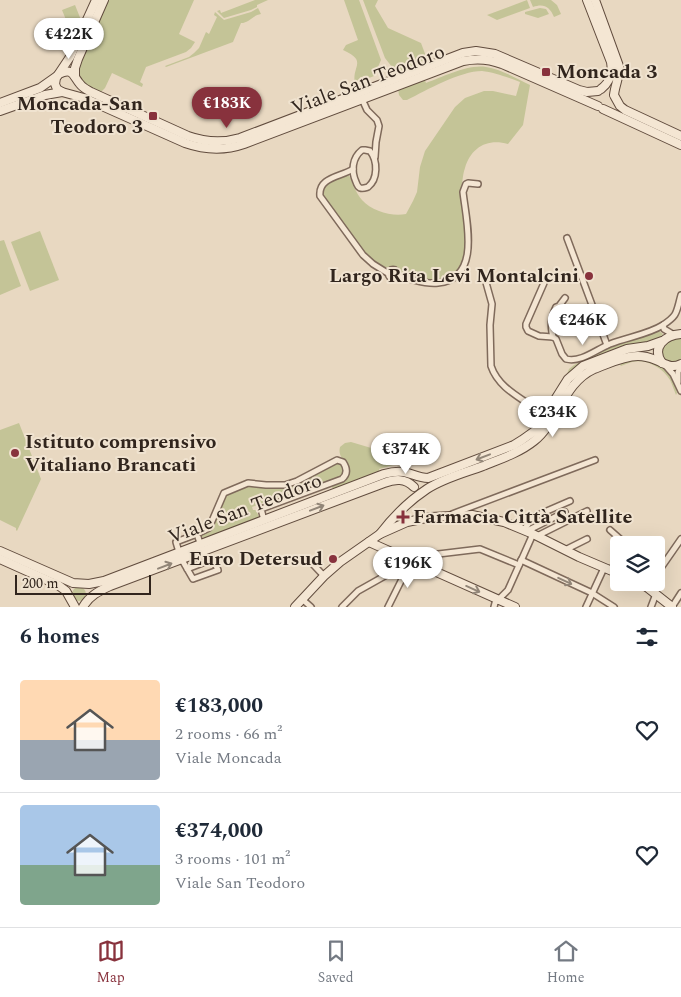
<!DOCTYPE html>
<html lang="en">
<head>
<meta charset="utf-8">
<style>
	body { margin:0; font-family:Spectral,serif; background:#f6f6f7; color:#1f2937; height:100vh; display:flex; flex-direction:column; font-size:19px; white-space:nowrap }
	* { box-sizing:border-box; margin:0 }
	p { font-size:16px; color:#747a83 }
	.icon { flex:none; width:28px; height:28px; fill:none; stroke:currentColor; stroke-width:2; stroke-linecap:round; stroke-linejoin:round }
	.map { position:relative; height:607px; overflow:hidden }
	.panel { display:flex; flex-direction:column; background:#fff; flex:1 }
	.panel>* { flex:none }
	.fabs { position:absolute; left:610px; top:536px; display:grid; gap:10px }
	.fabs a { display:grid; place-items:center; width:55px; height:55px; border-radius:5px; background:#fff; box-shadow:0 5px 20px #0002; font-size:25px }
	.scale { position:absolute; left:15px; bottom:12px; width:136px; box-sizing:border-box; padding-left:5px; border:2px solid #31251d; border-top:0; font-size:14px; line-height:18px; white-space:nowrap; color:#31251d; -webkit-text-stroke:4px #f0e3d0; paint-order:stroke }
	.price { position:absolute; translate:-50% -42px; padding:0 11px; border-radius:18px; background:#fff; color:#222; font-size:16px; line-height:32px; filter:drop-shadow(0 1px 2px #0008) }
	.price::after { content:''; position:absolute; left:50%; top:30px; width:15px; height:11px; margin-left:-8px; background:inherit; clip-path:polygon(0 0,100% 0,50% 100%) }
	.price.selected { background:#88323d; color:#fff }
	ul { padding:0; list-style:none }
	li { display:flex; align-items:center; gap:15px; height:125px; padding:0 20px }
	li+li { border-top:1px solid #e0e1e3 }
	li span { display:grid; place-items:center; flex:none; width:140px; height:100px; border-radius:5px; color:#555 }
	li>.icon { margin-inline-start:auto }
	span .icon { width:60px; height:60px; fill:#fffc; stroke-width:1 }
	li b { font-size:21px }
	h2 { display:flex; justify-content:space-between; align-items:center; height:60px; padding:0 20px; font-size:21px }
	.dock { display:flex; justify-content:space-around; align-items:center; height:70px; border-top:1px solid #e0e1e3; background:#fff; font-size:14px; color:#747a83 }
	.dock a { display:grid; justify-items:center; gap:2px }
	.dock .selected { color:#88323d }
	.map>svg:first-child { display:block }
	.green { fill:#c4c497 }
	.lines { fill:none; stroke-linecap:round; stroke-linejoin:round }
	.street-casing { stroke:#7f6a5b; stroke-width:8 }
	.secondary-casing { stroke:#614c3e; stroke-width:10 }
	.street { stroke:#f4e6d3; stroke-width:5 }
	.secondary { stroke:#f4e6d3; stroke-width:8 }
	.oneway { stroke:#928678 }
	.poi-dot { fill:#88323d; stroke:#f0e3d0; stroke-width:2 }
	.labels { text-anchor:middle; dominant-baseline:central; stroke-width:4; stroke-linejoin:round; paint-order:stroke }
	.poi-label { font-size:20px; font-weight:bold; fill:#31251d; stroke:#f0e3d0; text-anchor:start }
	.street-label { font-size:20px; fill:#31251d; stroke:#f0e3d0 }
</style>
</head>
<body>
<div class="map">
<svg width="681" height="607" viewBox="0 0 681 607">
	<rect width="100%" height="100%" fill="#e8d8c1"/>
	<g class="green">
		<path d="M108,0H194L179,34L195,42L191,48L186,52L146,67L140,82L143,84L142,87L112,73L105,88L100,93C86,86 77,81 80,64Z"/>
		<polygon points="255,0 268,0 257,5 257,7 251,10 224,18 217,11 220,10 221,13"/>
		<path d="M344,0H359L381,60L374,76L359,82L360,84L356,86C349,67 370,62 343,50L346,45L358,40Z"/>
		<path d="M363,0H378L375,6L388,28L421,43L427,59L418,63L426,83C443,77 468,64 486,67C501,69 517,79 530,85L523,125L508,144C488,138 471,147 465,168C462,176 463,184 460,191C463,213 472,248 460,267C457,272 453,275 448,278L446,276L442,278V280L429,281L405,276L394,267H385L374,262L368,258L324,198L322,191L325,184L349,175C352,183 356,193 362,200C372,211 392,217 406,214L413,201L417,192L420,167L425,151L455,107L465,98L484,91H493L516,96L520,82C509,78 494,72 482,71C460,71 427,90 407,100H403L399,95L395,70L392,67L385,58Z"/>
		<polygon points="527,0 530,8 497,20 487,15"/>
		<path d="M530,0H551L557,5L561,14L554,17C550,7 544,3 533,7Z"/>
		<polygon points="75,5 81,20 69,45 62,43 57,44 56,42 62,39 63,41 69,39 68,34 71,32 62,10"/>
		<path d="M258,8L261,14C253,15 249,23 241,23L233,42L166,67L165,66L189,57L194,53L199,48L206,32L209,34L217,17L214,15L215,12L224,20L251,12Z"/>
		<polygon points="540,8 546,9 549,14 538,18 525,14 525,12"/>
		<polygon points="40,231 59,280 30,291 11,242"/>
		<polygon points="4,240 21,286 0,295 0,241"/>
		<path d="M659,331L663,334C656,346 638,342 627,346C614,350 599,354 586,361C579,365 574,371 567,374L569,369L574,365L614,345Z"/>
		<polygon points="681,337 681,361 673,364 663,359 661,347 665,342"/>
		<path d="M635,359C659,362 672,369 677,393L676,395C674,390 672,384 670,380C662,367 646,359 632,362C628,363 624,365 621,366L620,365L627,361Z"/>
		<polygon points="19,423 41,479 17,531 16,530 16,528 0,520 0,430"/>
		<path d="M351,442L378,450L402,465H393L379,469L380,472L333,489L332,487L333,485L349,473C349,461 337,459 340,447L345,443Z"/>
		<path d="M337,463L342,464C349,478 331,481 321,485L319,481L252,507L253,510H256L259,517L258,519L205,538L202,537V534L211,531L226,495L248,486L277,487Z"/>
		<circle cx="79" cy="594" r="7"/>
	</g>
	<g class="lines">
		<g class="street-casing">
			<g id="street">
				<polyline points="362,99 367,110 377,120 379,126 376,142 375,157"/>
				<path d="M362,150H365L370,151C378,161 378,179 368,187C365,188 363,189 360,188C358,187 357,185 356,182C351,171 352,158 362,150Z"/>
				<path d="M353,169C341,177 318,177 320,196L363,255L373,264L389,274"/>
				<polyline points="567,238 607,345"/>
				<circle cx="393" cy="274" r="4.5"/>
				<path d="M396,277C410,277 423,285 438,283C482,279 466,220 463,192L466,184L468,183L478,184"/>
				<path d="M485,279L492,304L490,325L491,366C498,387 519,397 536,409C539,411 542,414 545,416"/>
				<path d="M544,283L526,324V327L528,331L539,336L553,337L556,339L562,354L566,359C581,363 597,349 610,344C627,337 647,335 663,325L664,329L674,335"/>
				<path d="M663,325C678,315 676,313 681,295"/>
				<path d="M553,337C550,326 551,318 556,307L559,306L565,298"/>
				<polyline points="666,366 673,374 681,391"/>
				<polyline points="678,382 678,372 681,366"/>
				<polyline points="452,514 595,460"/>
				<polyline points="524,530 533,517 570,501"/>
				<polyline points="610,530 627,545"/>
				<polyline points="527,531 565,512"/>
				<polyline points="537,536 587,511"/>
				<path d="M200,543L197,534L209,528L224,493L248,483L266,485H285L297,481L337,460L343,462C347,468 348,474 342,479L261,509L264,520"/>
				<polyline points="638,545 639,544"/>
				<polyline points="565,550 587,539"/>
				<polyline points="179,552 176,542 197,534"/>
				<polyline points="308,559 324,576"/>
				<polyline points="182,560 193,579 218,570 213,559 187,569"/>
				<polyline points="521,560 592,593 614,607"/>
				<polyline points="609,570 619,562"/>
				<polyline points="656,575 681,539"/>
				<polyline points="302,599 311,607"/>
				<polyline points="342,607 358,591 406,564 430,555 480,549 519,565"/>
				<polyline points="388,607 407,569 413,562"/>
				<polyline points="494,607 495,603 508,590 533,534"/>
				<polyline points="586,607 604,568"/>
				<polyline points="651,607 656,594"/>
				<polyline points="672,607 681,593"/>
			</g>
		</g>
		<g class="secondary-casing">
			<g id="secondary">
				<path d="M96,0L70,57L56,78L55,84L57,89L62,92L84,98L185,143C205,150 224,151 244,144L463,61C477,58 489,59 502,64L598,106"/>
				<path d="M587,0L611,62C613,74 610,82 601,89"/>
				<path d="M595,0L619,66C620,76 615,85 614,95"/>
				<path d="M59,74C73,67 73,76 80,84C83,88 87,90 91,92L188,136C205,142 223,143 240,138L463,53L476,51L495,54L579,90L587,92L598,91"/>
				<polyline points="75,76 75,68 78,59 104,0"/>
				<polyline points="615,97 620,106 625,110 681,136"/>
				<polyline points="0,103 40,88 57,76"/>
				<polyline points="603,109 681,145"/>
				<polyline points="0,111 45,95 62,92"/>
				<path d="M662,363C651,347 665,335 681,334"/>
				<path d="M380,534C393,517 409,501 427,489C444,478 464,473 483,466C500,459 519,453 534,441C559,421 563,383 594,369C608,364 623,356 638,356C644,356 651,358 656,360C666,364 671,369 681,364"/>
				<polyline points="369,542 515,607"/>
				<path d="M0,551L73,583L89,584L104,581L384,474C391,472 397,471 404,472C413,474 419,478 428,478L514,445L522,440L536,430L568,379L583,366L627,349L648,346L662,341"/>
				<polyline points="0,559 58,585 66,591 75,607"/>
				<polyline points="639,582 648,588 672,607"/>
				<path d="M83,607C89,596 99,591 110,586L384,483C395,479 405,478 414,487"/>
				<polyline points="295,607 324,576 340,562 380,534 407,522 431,517 472,515 504,522 533,534 579,557 619,574"/>
			</g>
		</g>
		<use href="#street" class="street"/>
		<use href="#secondary" class="secondary"/>
	</g>
	<defs><path id="oneway-shaft" d="M-6 0H5M1.5-3L5.5 0L1.5 3" fill="none" stroke-width="1.6" stroke-linecap="round" stroke-linejoin="round" transform="scale(1.25)"/></defs>
	<g class="oneway">
		<use href="#oneway-shaft" transform="translate(483 457) rotate(159)"/>
		<use href="#oneway-shaft" transform="translate(317 508) rotate(-21)"/>
		<use href="#oneway-shaft" transform="translate(165 566) rotate(-21)"/>
		<use href="#oneway-shaft" transform="translate(565 581) rotate(25)"/>
		<use href="#oneway-shaft" transform="translate(473 589) rotate(24)"/>
	</g>
	<g class="poi-dot">
		<rect x="541" y="67" width="10" height="10" rx="2.5"/>
		<rect x="148" y="111" width="10" height="10" rx="2.5"/>
		<circle cx="589" cy="276" r="5"/>
		<circle cx="15" cy="453" r="5"/>
		<path d="M400.5 509.5h5v5h5v5h-5v5h-5v-5h-5v-5h5z"/>
		<circle cx="333" cy="559" r="5"/>
	</g>
	<g class="labels">
		<g class="poi-label">
			<text x="556" y="72">Moncada 3</text>
			<text x="143" y="104" text-anchor="end">Moncada-San<tspan x="143" dy="23">Teodoro 3</tspan></text>
			<text x="579" y="276" text-anchor="end">Largo Rita Levi Montalcini</text>
			<text x="25" y="442">Istituto comprensivo<tspan x="25" dy="23">Vitaliano Brancati</tspan></text>
			<text x="413" y="517">Farmacia Città Satellite</text>
			<text x="323" y="559" text-anchor="end">Euro Detersud</text>
		</g>
		<g class="street-label">
			<text transform="translate(368 80) rotate(-21)">Viale San Teodoro</text>
			<text transform="translate(245 509) rotate(-21)">Viale San Teodoro</text>
		</g>
	</g>
</svg>
<div class="fabs">
<a><svg class="icon" aria-label="layers" viewBox="0 0 24 24"><path d="M12 4l9 5-9 5-9-5zM3 14l9 5 9-5"/></svg></a>
</div>
<div class="scale">200 m</div>
<b class="price" style="left:69px;top:60px">€422K</b>
<b class="price selected" style="left:227px;top:129px">€183K</b>
<b class="price" style="left:583px;top:346px">€246K</b>
<b class="price" style="left:553px;top:438px">€234K</b>
<b class="price" style="left:406px;top:475px">€374K</b>
<b class="price" style="left:408px;top:589px">€196K</b>
</div>
<section class="panel">
<h2>6 homes<svg class="icon" aria-label="filters" viewBox="0 0 24 24"><path d="M4 7h16M4 17h16"/><circle cx="9" cy="7" r="2"/><circle cx="15" cy="17" r="2"/></svg></h2>
<ul>
<li><span style="background:linear-gradient(#ffd9b3 60%,#9aa5b1 0)"><svg class="icon" aria-label="home" viewBox="0 0 24 24"><path d="M3 11l9-7 9 7M6 9v11h12V9"/></svg></span><div><b>€183,000</b><p>2 rooms · 66 m²</p><p>Viale Moncada</p></div><svg class="icon" aria-label="heart" viewBox="0 0 24 24"><path d="M12 20l-8-8c-3-5 5-10 8-4 3-6 11-1 8 4z"/></svg></li>
<li><span style="background:linear-gradient(#a9c7e8 60%,#7fa58c 0)"><svg class="icon" aria-label="home" viewBox="0 0 24 24"><path d="M3 11l9-7 9 7M6 9v11h12V9"/></svg></span><div><b>€374,000</b><p>3 rooms · 101 m²</p><p>Viale San Teodoro</p></div><svg class="icon" aria-label="heart" viewBox="0 0 24 24"><path d="M12 20l-8-8c-3-5 5-10 8-4 3-6 11-1 8 4z"/></svg></li>
</ul>
</section>
<nav class="dock">
<a class="selected"><svg class="icon" aria-label="map" viewBox="0 0 24 24"><path d="M3 6l6-2 6 2 6-2v14l-6 2-6-2-6 2zM9 4v14M15 6v14"/></svg>Map</a>
<a><svg class="icon" aria-label="saved" viewBox="0 0 24 24"><path d="M7 4h10v16l-5-4-5 4z"/></svg>Saved</a>
<a><svg class="icon" aria-label="home" viewBox="0 0 24 24"><path d="M3 11l9-7 9 7M6 9v11h12V9"/></svg>Home</a>
</nav>
</body>
</html>
